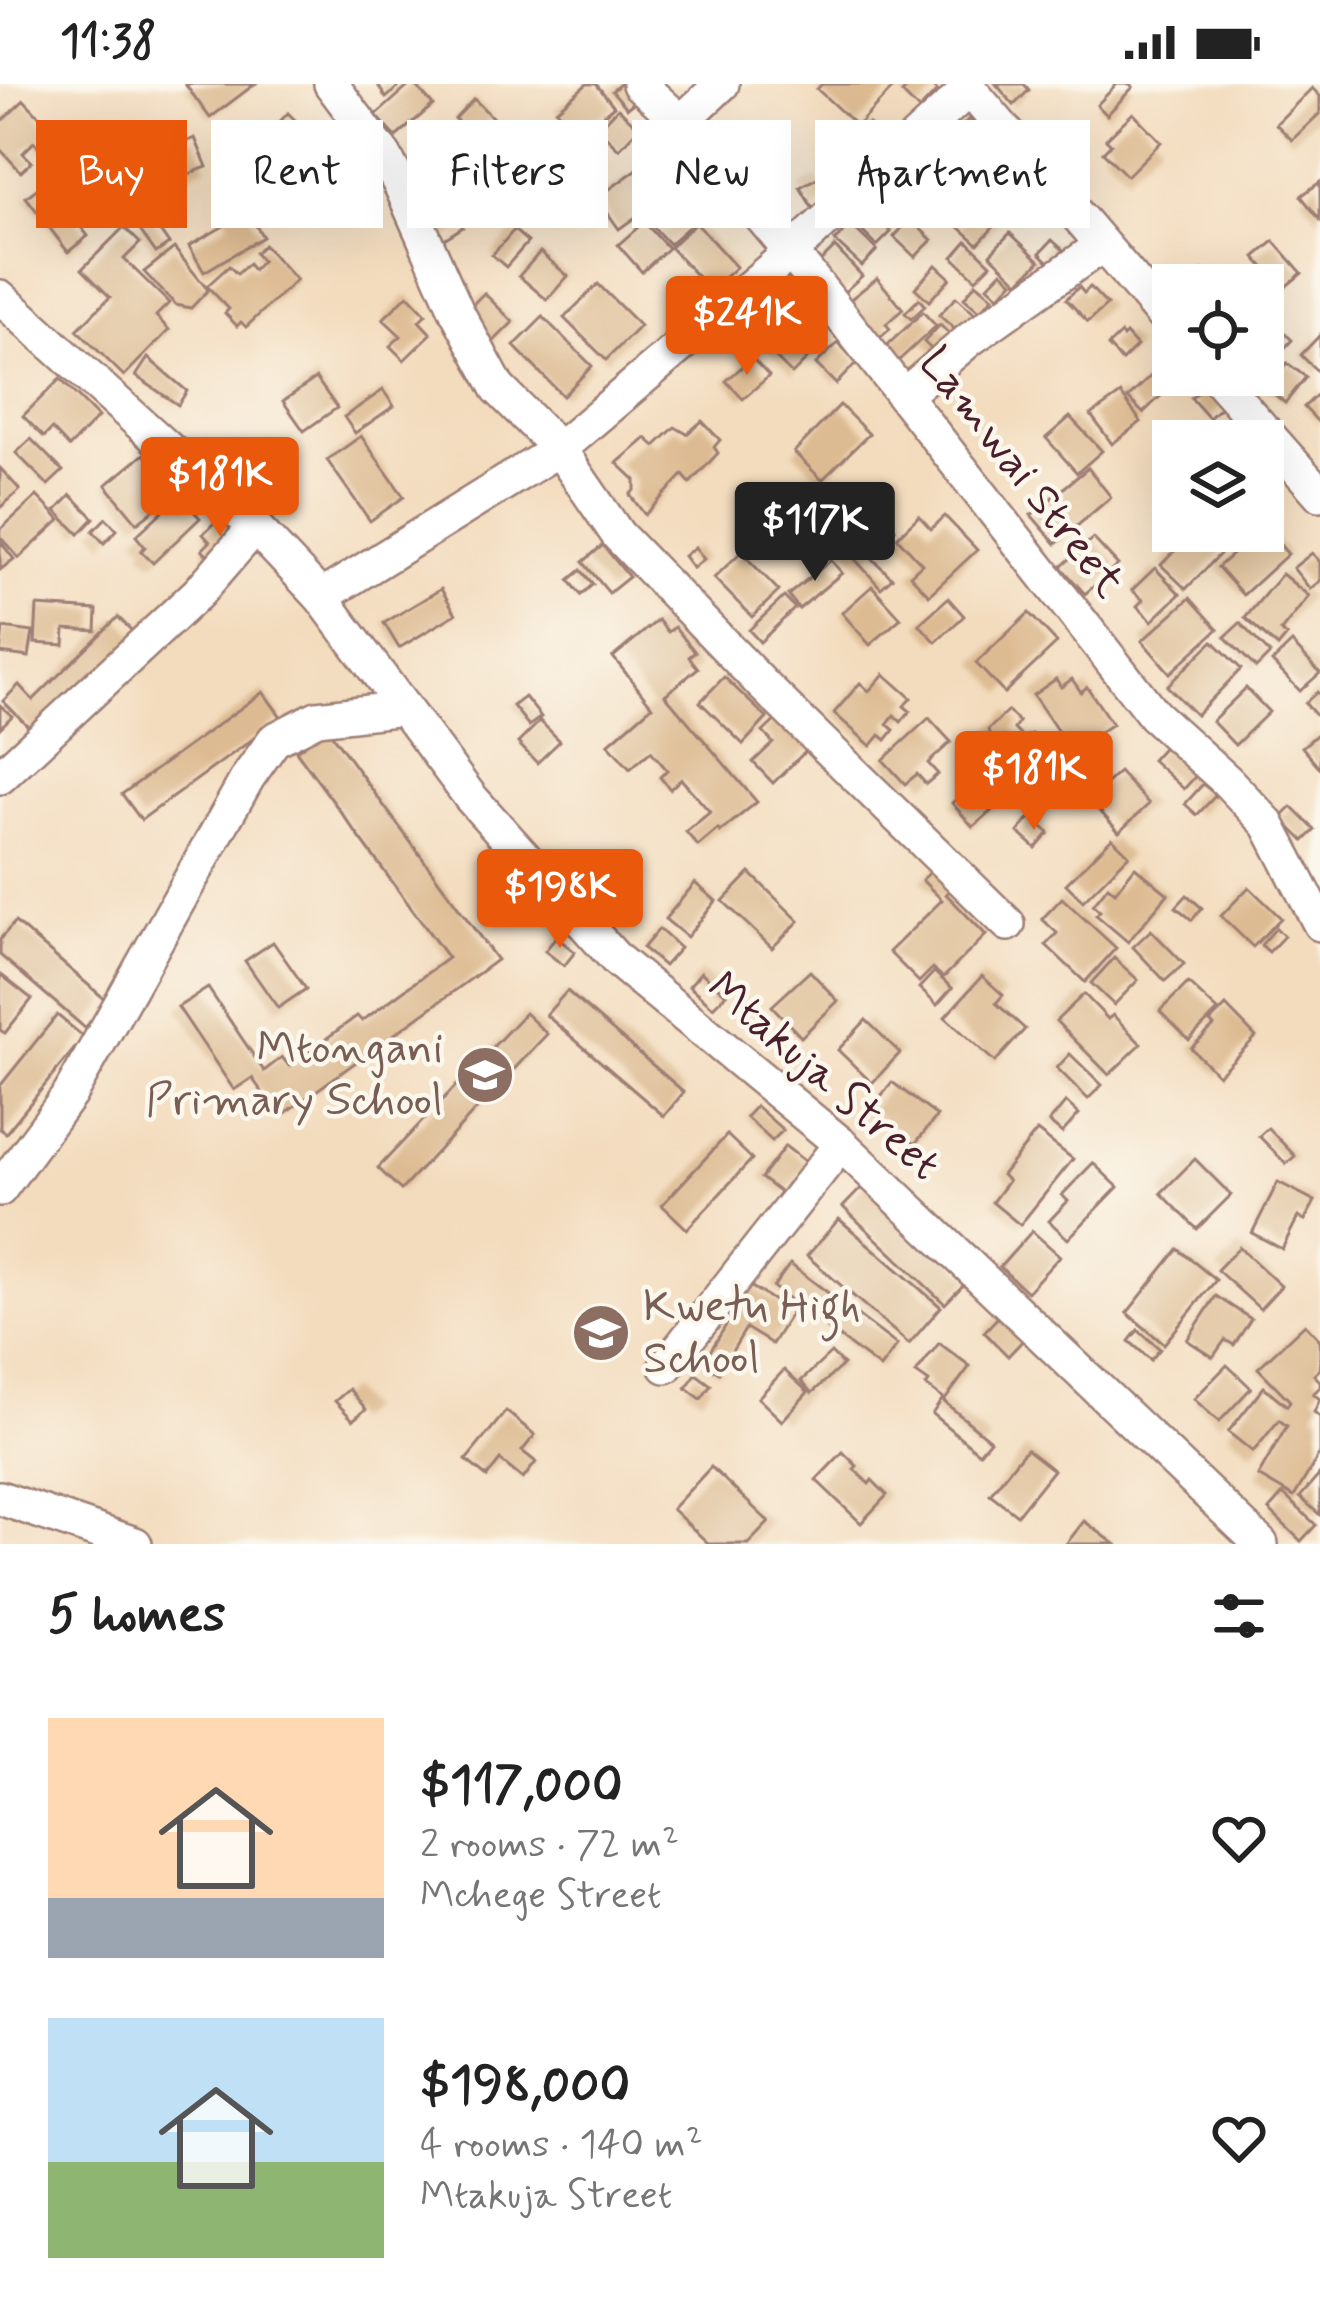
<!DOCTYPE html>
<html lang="en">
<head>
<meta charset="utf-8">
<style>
	body { margin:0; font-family:Mynerve,sans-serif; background:#f6f6f6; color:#222; height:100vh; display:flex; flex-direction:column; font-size:45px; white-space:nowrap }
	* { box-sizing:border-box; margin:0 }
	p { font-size:39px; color:#767676 }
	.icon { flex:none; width:66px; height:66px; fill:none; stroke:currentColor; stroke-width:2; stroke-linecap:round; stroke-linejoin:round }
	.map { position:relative; height:1460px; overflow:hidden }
	.sheet { display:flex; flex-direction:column; background:#fff; flex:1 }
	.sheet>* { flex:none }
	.banner { position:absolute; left:36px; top:36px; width:1248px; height:108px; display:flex; gap:24px }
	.controls { position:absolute; left:1152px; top:180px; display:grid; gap:24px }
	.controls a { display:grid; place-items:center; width:132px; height:132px; border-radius:0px; background:#fff; box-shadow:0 12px 48px #0002; font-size:60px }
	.price { position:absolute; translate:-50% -102px; padding:0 27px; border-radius:12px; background:#ea580c; color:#fff; font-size:39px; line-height:78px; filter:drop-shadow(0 3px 6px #0008) }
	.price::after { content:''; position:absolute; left:50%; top:72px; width:36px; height:27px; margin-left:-18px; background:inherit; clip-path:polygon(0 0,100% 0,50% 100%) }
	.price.active { background:#222; color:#fff }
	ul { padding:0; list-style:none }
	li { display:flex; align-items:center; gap:36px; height:300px; padding:0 48px }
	li span { display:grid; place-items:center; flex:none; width:336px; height:240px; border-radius:0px; color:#555 }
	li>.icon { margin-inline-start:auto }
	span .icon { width:144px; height:144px; fill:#fffc; stroke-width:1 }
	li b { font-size:51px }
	h2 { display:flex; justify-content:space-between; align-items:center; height:144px; padding:0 48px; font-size:51px }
	.pill { padding:0 42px; border-radius:0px; background:#fff; box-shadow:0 12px 48px #0002; font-size:42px; line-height:108px }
	.pill.active { background:#ea580c; color:#fff }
	.status { display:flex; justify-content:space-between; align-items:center; height:84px; padding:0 60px; background:#fff; direction:ltr }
	.status svg { height:33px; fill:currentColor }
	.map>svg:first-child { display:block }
	.building { fill:#ddbb92 }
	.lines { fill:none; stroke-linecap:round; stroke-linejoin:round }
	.minor-casing { stroke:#9e7e74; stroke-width:38 }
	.minor { stroke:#fff; stroke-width:33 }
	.labels { text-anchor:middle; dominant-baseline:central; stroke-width:9; stroke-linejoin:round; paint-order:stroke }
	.street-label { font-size:45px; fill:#4a1f2b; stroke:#fbf7ec }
	.education-label { font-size:45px; fill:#785e54; stroke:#fbf7ec; text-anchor:end }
</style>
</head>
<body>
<div class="status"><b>11:38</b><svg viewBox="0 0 49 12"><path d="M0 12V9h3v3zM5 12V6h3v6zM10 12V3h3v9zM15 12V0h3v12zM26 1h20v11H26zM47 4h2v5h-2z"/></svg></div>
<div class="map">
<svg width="1320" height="1460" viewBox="0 0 1320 1460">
	<rect width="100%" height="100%" fill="#fbf7ec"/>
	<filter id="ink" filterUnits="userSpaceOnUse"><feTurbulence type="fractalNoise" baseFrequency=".00833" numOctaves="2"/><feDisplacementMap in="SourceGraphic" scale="24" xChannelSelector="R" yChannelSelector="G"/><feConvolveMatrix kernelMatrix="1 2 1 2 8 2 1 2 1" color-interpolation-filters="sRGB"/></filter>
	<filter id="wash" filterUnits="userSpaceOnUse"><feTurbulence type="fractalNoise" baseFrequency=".004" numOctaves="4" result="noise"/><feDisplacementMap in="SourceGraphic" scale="48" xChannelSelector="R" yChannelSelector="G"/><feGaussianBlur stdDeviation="2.7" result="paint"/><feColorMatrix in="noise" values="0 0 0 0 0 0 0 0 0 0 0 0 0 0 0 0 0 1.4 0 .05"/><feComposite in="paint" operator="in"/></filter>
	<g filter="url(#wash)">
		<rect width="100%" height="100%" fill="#f3dcbe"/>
		<g id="blocks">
			<g class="building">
				<polygon points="185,0 255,0 210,34"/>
				<polygon points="382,0 402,0 386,14 379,3"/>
				<polygon points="411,0 414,0 433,21 396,53 376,31"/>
				<polygon points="587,0 596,0 614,22 578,52 556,26"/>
				<polygon points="620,0 626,0 639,14 627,24 612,7"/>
				<polygon points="822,0 890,0 894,3 857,42 817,5"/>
				<polygon points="910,0 930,0 937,7 919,26 902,9"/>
				<polygon points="996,0 1024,0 1029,6 1014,21"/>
				<polygon points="1117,0 1130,0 1133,3 1107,31 1097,21"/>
				<polygon points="1312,4 1320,12 1320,29 1292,56 1276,40"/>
				<polygon points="474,15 492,33 473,53 455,35"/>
				<polygon points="24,16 64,58 48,73 34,58 23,69 32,78 21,88 0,65 0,39"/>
				<polygon points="618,24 639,44 619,65 598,45"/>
				<polygon points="288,29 302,43 288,58 274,44"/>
				<polygon points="1133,29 1161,58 1127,92 1103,68 1111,60 1106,55"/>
				<polygon points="969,35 986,52 967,72 949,56"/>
				<polygon points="869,40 892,61 867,88 844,67"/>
				<polygon points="195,54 207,83 176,95 164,67"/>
				<polygon points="939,57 971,88 936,125 904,94"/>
				<polygon points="503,58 537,89 513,115 500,103 496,107 475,89"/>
				<polygon points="154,63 161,77 155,79 161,92 141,102 128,76"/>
				<polygon points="81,64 122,110 102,128 75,97 64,106 51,91"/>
				<polygon points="837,68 862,91 847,107 822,83"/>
				<polygon points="988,71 1007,89 989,108 970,90"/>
				<polygon points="654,73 676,104 619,145 597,114"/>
				<polygon points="817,94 830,116 813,125 800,103"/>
				<polygon points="902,96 919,112 894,137 878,122"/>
				<polygon points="688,97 700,111 685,125 695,137 669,160 645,134"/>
				<polygon points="46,98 88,152 68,168 26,113"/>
				<polygon points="1320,98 1320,136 1301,112"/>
				<polygon points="172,99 184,120 164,131 152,111"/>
				<polygon points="441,109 463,143 441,157 419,123"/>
				<polygon points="983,118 1001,135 978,160 959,143"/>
				<polygon points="242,119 263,153 204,188 189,162 229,139 224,130"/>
				<polygon points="150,133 169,160 156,169 137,142"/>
				<polygon points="875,133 891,148 877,162 862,147"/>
				<polygon points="910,135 932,156 915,173 894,153"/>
				<polygon points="644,138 668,164 642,188 618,161"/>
				<polygon points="696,139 736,183 710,206 670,163"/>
				<polygon points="851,141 877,166 862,182 835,157"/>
				<polygon points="124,143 140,159 124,175 169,219 156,232 169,246 124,292 77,246 110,213 82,185"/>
				<polygon points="514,146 528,158 506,183 492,171"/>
				<polygon points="1010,149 1040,177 1019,198 990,170"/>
				<polygon points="1052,156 1070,172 1057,186 1040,169"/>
				<polygon points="967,157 991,180 976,195 953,173"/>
				<polygon points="1274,157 1302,189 1283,205 1255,173"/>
				<polygon points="264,161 296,196 246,243 241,238 237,242 225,229 229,225 207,202 229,182 237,190 248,180 253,186 262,177 255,169"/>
				<polygon points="835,163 862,192 841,211 815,183"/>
				<polygon points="174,164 208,206 191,224 176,221 144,188"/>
				<polygon points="540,168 568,192 547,216 519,192"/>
				<polygon points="936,181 950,194 929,217 915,204"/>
				<polygon points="1203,186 1217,201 1187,201"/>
				<polygon points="1002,187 1013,197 999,212 988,202"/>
				<polygon points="877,194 903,225 886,240 890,245 877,256 847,218"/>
				<polygon points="976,199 993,213 980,228 964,214"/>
				<polygon points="598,200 640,242 606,276 564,234"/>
				<polygon points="1079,203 1084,209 1090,203 1107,221 1088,238 1066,215"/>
				<polygon points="484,209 513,238 491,260 466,227"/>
				<polygon points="408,211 426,230 419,237 431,250 404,276 390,262 401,252 383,235"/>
				<polygon points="956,213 977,232 960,250 939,231"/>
				<polygon points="798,214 812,227 799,240 786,226"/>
				<polygon points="919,215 925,222 911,235 905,229"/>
				<polygon points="923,228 936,242 895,280 882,266"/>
				<polygon points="1263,229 1292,256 1263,287"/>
				<polygon points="543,233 592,282 563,312 514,262"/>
				<polygon points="792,236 819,263 792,290 765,263"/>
				<polygon points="940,241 957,257 941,275 924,258"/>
				<polygon points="1121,250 1123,253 1126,250 1137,262 1122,277 1108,262"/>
				<polygon points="1320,251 1320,290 1301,271"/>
				<polygon points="838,259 857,278 836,300 816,280"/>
				<polygon points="1166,262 1173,269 1173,291 1184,291 1179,297 1175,294 1167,301 1155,289 1163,282 1154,273"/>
				<polygon points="148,274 187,307 178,321 136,292"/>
				<polygon points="752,274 769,292 743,315 726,297"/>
				<polygon points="1287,279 1306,293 1285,319 1267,304"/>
				<polygon points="1153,290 1168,305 1143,329 1128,314"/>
				<polygon points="316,294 337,324 304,347 283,317"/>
				<polygon points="60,295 98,333 69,363 52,345 44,353 23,332"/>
				<polygon points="1206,301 1223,321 1209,334 1191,314"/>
				<polygon points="383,306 394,322 355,349 344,333"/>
				<polygon points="1320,308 1320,340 1304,323"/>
				<polygon points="1121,310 1141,338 1112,360 1091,331"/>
				<polygon points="840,321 869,350 822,396 794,368"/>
				<polygon points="1070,333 1102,367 1077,389 1046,354"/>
				<polygon points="702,337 720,356 714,363 718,369 690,399 683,391 645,431 630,411 635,405 635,396 617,379 646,354 655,362 675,343 687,350"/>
				<polygon points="361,352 404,413 370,437 327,376"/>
				<polygon points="31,355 63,387 48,401 16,369"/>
				<polygon points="144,370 175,409 137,439 106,401"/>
				<polygon points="0,384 20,406 0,424"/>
				<polygon points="1088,384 1111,413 1056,460 1031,431"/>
				<polygon points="71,411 94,434 79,450 56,427"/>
				<polygon points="37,412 60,436 19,474 0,453 0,446"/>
				<polygon points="179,412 200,434 153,479 141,467 145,463 136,452"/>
				<polygon points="878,428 895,445 869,471 892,494 881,504 844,463"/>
				<polygon points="221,432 241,452 214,478 202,466 210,458 203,450"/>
				<polygon points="919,432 931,445 945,432 977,466 929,511 910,491 922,480 897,453"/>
				<polygon points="106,434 117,446 104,459 93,447"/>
				<polygon points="1263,442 1288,470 1243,511 1218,483 1258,447 1263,447"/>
				<polygon points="1194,447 1197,447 1221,469 1186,505 1161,481"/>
				<polygon points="1093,454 1118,481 1085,510 1061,483"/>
				<polygon points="0,457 14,475 0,486"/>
				<polygon points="603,461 629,493 609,509 583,478"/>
				<polygon points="695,463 704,475 693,484 684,472"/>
				<polygon points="741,468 779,507 752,533 714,494"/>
				<polygon points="1312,469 1320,478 1320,497 1310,505 1293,484"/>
				<polygon points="831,476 842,489 799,525 788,511"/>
				<polygon points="1155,484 1180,510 1152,537 1137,522 1143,516 1132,506"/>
				<polygon points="581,486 593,500 581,511 569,496"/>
				<polygon points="1282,490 1309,512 1281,547 1287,552 1278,563 1245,534"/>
				<polygon points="872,502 901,534 870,561 842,529"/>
				<polygon points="441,505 456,530 399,564 384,539"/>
				<polygon points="784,513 795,524 760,558 749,546"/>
				<polygon points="948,514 964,532 936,558 919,540"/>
				<polygon points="1190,514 1218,545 1170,589 1142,557"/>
				<polygon points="37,522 97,526 96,547 65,545 64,561 35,559"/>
				<polygon points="1029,529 1057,559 1004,609 976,579"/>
				<polygon points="118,533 137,552 36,650 3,617 19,601 33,616"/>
				<polygon points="658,536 668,548 675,543 695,568 689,573 698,584 665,611 757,718 720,748 718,745 698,762 686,748 710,728 681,695 670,705 660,693 667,686 651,667 630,685 608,660 652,622 613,573"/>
				<polygon points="1240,539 1270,570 1256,584 1225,553"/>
				<polygon points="3,544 33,548 29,573 0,569"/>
				<polygon points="1213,557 1241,585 1196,631 1167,602"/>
				<polygon points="1292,559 1320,589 1300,607 1272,578"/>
				<polygon points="884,590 911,614 904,622 910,627 901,638 894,631 887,640 894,646 886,656 880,651 871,662 834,629 860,599 869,607"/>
				<polygon points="724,593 767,634 743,660 700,618"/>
				<polygon points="1056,595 1061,603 1072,595 1081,608 1087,603 1112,640 1072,668 1033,611"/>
				<polygon points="1246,604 1269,628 1235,661 1212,637"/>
				<polygon points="263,608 282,634 141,736 122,710"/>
				<polygon points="1317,608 1320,611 1320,636 1305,619"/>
				<polygon points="525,613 541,633 529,642 513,622"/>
				<polygon points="0,621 12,632 0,644"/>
				<polygon points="1008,627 1019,638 1014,645 1023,654 1031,650 1039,660 1025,672 1030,680 1014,691 994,669 988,646"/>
				<polygon points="780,632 814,659 773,699 753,678 773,659 763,648"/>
				<polygon points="929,634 951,658 928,679 938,690 926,700 917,690 905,700 883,676"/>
				<polygon points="540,637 560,657 537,679 518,659"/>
				<polygon points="327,644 497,876 280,1033 252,994 234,1006 178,923 208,904 264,987 282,973 289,982 357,932 362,937 448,874 296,667"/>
				<polygon points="1320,648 1320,684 1302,663"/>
				<polygon points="1172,654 1203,684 1184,705 1152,676"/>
				<polygon points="996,681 1017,705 973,743 952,719"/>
				<polygon points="1119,688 1149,720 1119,748 1089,715"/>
				<polygon points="1203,700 1216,711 1197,731 1185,720"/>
				<polygon points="1292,723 1315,746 1304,757 1281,734"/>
				<polygon points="1031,733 1049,749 1036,764 1018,748"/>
				<polygon points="1112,754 1129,771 1083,817 1066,800"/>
				<polygon points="939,780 958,799 946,810 986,851 943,894 933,884 919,898 889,868 942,816 922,796"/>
				<polygon points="1135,783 1168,810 1128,858 1096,831 1100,827 1093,821 1108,802 1115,808"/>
				<polygon points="750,789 799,837 772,864 723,817"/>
				<polygon points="695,799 716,817 687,853 665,835"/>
				<polygon points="1249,803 1281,834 1253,863 1221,832"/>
				<polygon points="1187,811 1202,824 1192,836 1176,823"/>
				<polygon points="1062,814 1116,864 1085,898 1046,861 1057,849 1042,835"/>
				<polygon points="15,838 107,917 85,944 0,871 0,855"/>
				<polygon points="1276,844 1284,852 1269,868 1261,861"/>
				<polygon points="659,845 680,864 664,882 643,864"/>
				<polygon points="1151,846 1184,880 1165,897 1133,863"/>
				<polygon points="556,853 575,868 564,882 545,867"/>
				<polygon points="273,858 306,905 278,924 245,877"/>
				<polygon points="1114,874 1138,896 1114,921 1091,899"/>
				<polygon points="810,887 838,917 801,953 772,922"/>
				<polygon points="701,888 726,910 713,923 689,902"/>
				<polygon points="934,888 952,904 937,921 919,904"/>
				<polygon points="0,890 32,915 5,949 0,946"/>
				<polygon points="982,892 1003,911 996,919 1025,945 995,978 945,933"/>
				<polygon points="1188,899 1218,927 1189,956 1160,927"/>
				<polygon points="567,907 684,1008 664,1032 546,931"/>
				<polygon points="1084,910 1108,935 1113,931 1141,960 1109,991 1056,937"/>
				<polygon points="1226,922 1256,953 1218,991 1191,964 1214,942 1210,938"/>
				<polygon points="525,929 547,950 401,1106 378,1084"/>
				<polygon points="57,931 84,953 6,1049 0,1045 0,1002"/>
				<polygon points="866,936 900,969 872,999 838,966"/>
				<polygon points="1070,970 1102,1001 1088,1015 1057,984"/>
				<polygon points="892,998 937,1032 915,1060 870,1026"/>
				<polygon points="1066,1018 1079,1030 1062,1049 1049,1038"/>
				<polygon points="756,1022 783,1046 772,1057 746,1033"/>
				<polygon points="1268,1044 1295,1072 1286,1080 1259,1052"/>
				<polygon points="1037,1047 1073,1075 1020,1141 992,1118 1008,1097 1002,1091"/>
				<polygon points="727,1051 752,1075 687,1145 662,1121"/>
				<polygon points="785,1062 807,1079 783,1111 761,1094"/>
				<polygon points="1195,1075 1231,1111 1197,1145 1161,1109"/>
				<polygon points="1093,1079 1118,1103 1068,1155 1049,1137 1068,1117 1062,1111"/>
				<polygon points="868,1097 970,1194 945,1220 843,1123"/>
				<polygon points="1278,1098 1315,1117 1305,1136 1298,1133 1282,1165 1252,1149"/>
				<polygon points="839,1135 941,1223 909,1260 807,1172"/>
				<polygon points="1032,1147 1060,1172 1027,1208 1000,1183"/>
				<polygon points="1239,1163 1281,1202 1260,1225 1217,1186"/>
				<polygon points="1178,1165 1216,1196 1164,1260 1127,1229"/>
				<polygon points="790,1180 897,1261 880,1284 773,1203"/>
				<polygon points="750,1202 792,1228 772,1260 746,1244 719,1289 703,1279"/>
				<polygon points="1216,1212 1251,1235 1234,1261 1225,1256 1213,1273 1187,1256"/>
				<polygon points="1000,1231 1025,1254 1008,1272 984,1248"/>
				<polygon points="1305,1240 1320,1256 1320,1285 1314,1291 1320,1297 1320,1303 1313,1310 1320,1315 1314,1328 1320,1333 1320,1369 1294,1413 1258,1392 1287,1342 1279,1336 1253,1368 1228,1348 1264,1303 1287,1322 1290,1317 1258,1284"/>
				<polygon points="1138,1246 1160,1265 1151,1276 1129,1257"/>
				<polygon points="939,1259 970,1282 945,1316 926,1302 929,1298 916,1289"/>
				<polygon points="831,1269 843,1281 812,1309 801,1297"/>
				<polygon points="1227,1281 1251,1304 1219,1338 1194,1315"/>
				<polygon points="784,1286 808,1308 782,1337 758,1314"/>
				<polygon points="696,1290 711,1301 701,1315 686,1304"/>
				<polygon points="349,1305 366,1325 353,1336 335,1317"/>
				<polygon points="942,1316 990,1356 979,1369 932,1330"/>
				<polygon points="506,1327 535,1351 522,1367 536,1378 523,1395 500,1376 487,1393 466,1376"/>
				<polygon points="1026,1365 1053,1386 1017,1431 990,1410"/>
				<polygon points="843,1368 857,1382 854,1385 869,1400 872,1396 887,1411 861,1439 816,1396"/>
				<polygon points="711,1383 769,1438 748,1460 709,1460 672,1425"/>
				<polygon points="1320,1390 1320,1431 1300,1413"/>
				<polygon points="1283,1410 1316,1441 1301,1457 1269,1426"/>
				<polygon points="1084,1437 1115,1460 1066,1460"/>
			</g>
		</g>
	</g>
	<g filter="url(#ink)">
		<use href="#blocks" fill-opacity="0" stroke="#9e7e74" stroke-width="3"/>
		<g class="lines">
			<g class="minor-casing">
				<g id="minor">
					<polyline points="331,0 384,71 401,102 457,228 498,304 559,365 618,451 764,602 1008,840"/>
					<polyline points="639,0 681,38 791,168 1154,631 1226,696 1268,740 1320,840"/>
					<polyline points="965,0 1173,243"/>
					<polyline points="681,38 722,0"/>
					<polyline points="0,213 255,443 321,513 471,714 617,876 841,1060 1261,1460"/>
					<polyline points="1215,291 1320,410"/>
					<polyline points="903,312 970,255 1101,162"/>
					<polyline points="321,513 559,365 791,168 969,5"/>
					<polyline points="0,693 198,509 255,443"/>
					<polyline points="0,1105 70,1010 248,693 274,656 317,634 404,624"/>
					<polyline points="666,1282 841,1060"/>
					<polyline points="0,1414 135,1460"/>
				</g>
			</g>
			<use href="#minor" class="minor"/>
		</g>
	</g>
	<defs>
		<g id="school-disc" transform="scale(3)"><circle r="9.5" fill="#8d6e63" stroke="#fbf7ec"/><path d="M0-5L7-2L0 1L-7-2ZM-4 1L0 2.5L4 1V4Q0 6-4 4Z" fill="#fff"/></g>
	</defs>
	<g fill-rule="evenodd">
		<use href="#school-disc" x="485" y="991"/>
		<use href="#school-disc" x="601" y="1249"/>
	</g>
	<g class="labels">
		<g class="street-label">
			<text transform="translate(1021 389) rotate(52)">Lamwai Street</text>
			<text transform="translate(823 993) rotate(41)">Mtakuja Street</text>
		</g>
		<g class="education-label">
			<text x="443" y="965">Mtongani<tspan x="443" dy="52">Primary School</tspan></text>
			<text x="643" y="1223" text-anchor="start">Kwetu High<tspan x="643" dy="52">School</tspan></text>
		</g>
	</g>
</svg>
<div class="controls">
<a><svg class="icon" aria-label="locate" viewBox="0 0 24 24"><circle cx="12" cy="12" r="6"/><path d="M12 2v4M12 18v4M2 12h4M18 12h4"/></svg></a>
<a><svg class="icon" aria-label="layers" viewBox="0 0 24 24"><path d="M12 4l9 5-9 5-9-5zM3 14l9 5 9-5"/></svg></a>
</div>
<b class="price" style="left:747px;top:294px">$241K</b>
<b class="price" style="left:220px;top:455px">$181K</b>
<b class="price active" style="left:815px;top:500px">$117K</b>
<b class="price" style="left:1034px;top:749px">$181K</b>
<b class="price" style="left:560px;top:867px">$198K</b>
<div class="banner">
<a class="pill active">Buy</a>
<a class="pill">Rent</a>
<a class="pill">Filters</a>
<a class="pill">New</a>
<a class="pill">Apartment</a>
</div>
</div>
<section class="sheet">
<h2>5 homes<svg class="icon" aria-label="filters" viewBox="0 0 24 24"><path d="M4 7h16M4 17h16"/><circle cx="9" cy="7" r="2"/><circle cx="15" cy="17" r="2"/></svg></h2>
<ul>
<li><span style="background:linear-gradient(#ffd9b3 75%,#9aa5b1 0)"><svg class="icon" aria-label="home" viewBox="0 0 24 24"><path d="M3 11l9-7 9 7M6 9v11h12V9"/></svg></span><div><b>$117,000</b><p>2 rooms · 72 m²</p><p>Mchege Street</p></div><svg class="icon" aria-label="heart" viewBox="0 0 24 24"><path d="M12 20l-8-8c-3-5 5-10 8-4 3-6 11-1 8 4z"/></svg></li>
<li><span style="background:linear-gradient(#bfe0f5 60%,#8fb573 0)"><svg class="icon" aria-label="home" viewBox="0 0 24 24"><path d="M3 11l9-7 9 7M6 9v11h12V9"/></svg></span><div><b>$198,000</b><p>4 rooms · 140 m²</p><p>Mtakuja Street</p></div><svg class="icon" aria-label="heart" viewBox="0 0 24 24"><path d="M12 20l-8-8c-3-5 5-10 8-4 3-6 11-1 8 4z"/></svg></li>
</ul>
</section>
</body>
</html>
